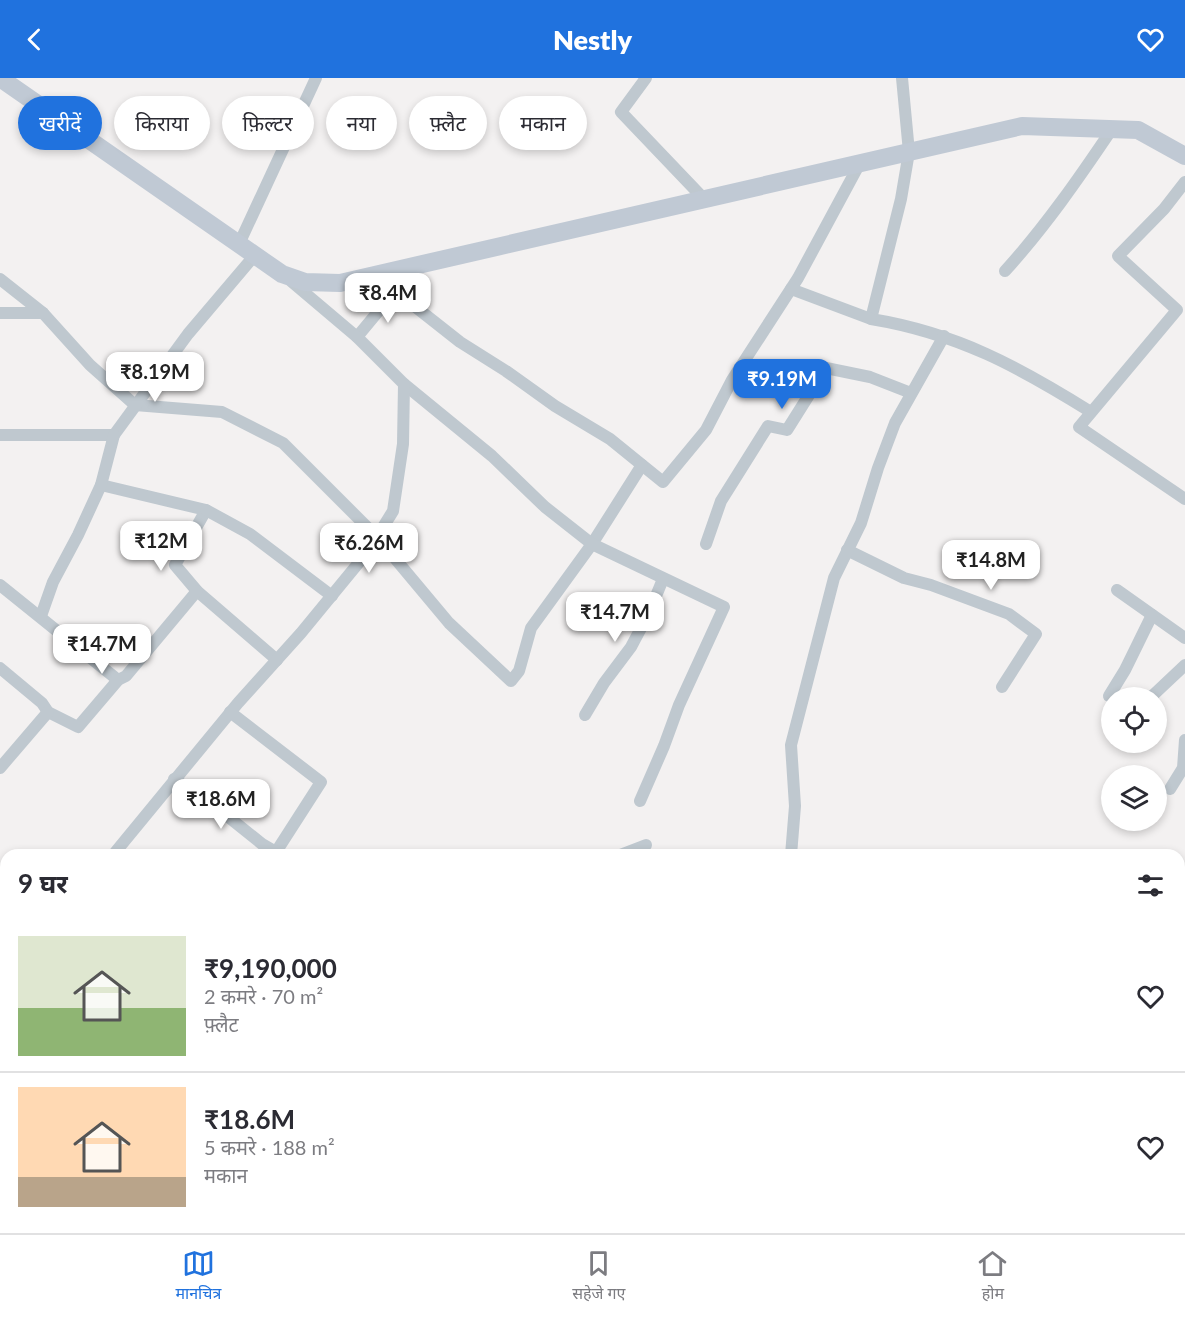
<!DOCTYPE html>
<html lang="hi">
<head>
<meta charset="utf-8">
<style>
	body { margin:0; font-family:Lato,"Noto Sans Devanagari",sans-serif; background:#f7f7f7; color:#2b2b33; height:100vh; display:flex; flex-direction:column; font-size:22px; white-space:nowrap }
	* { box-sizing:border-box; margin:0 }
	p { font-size:20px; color:#7c7c81 }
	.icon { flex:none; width:33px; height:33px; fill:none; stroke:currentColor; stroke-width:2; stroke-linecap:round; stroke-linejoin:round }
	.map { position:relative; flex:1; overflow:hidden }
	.side { position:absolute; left:0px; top:771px; width:1185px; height:384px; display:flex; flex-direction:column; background:#fff; border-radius:18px 18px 0 0; box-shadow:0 3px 9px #0003 }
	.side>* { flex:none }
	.hud { position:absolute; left:18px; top:18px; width:600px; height:54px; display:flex; gap:12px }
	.controls { position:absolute; left:1101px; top:609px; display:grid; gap:12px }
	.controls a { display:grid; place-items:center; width:66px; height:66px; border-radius:50%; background:#fff; box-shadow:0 3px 9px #0003; font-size:30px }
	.price { position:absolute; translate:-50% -51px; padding:0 14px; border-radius:12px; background:#fff; color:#222; font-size:20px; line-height:39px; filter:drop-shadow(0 2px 3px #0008) }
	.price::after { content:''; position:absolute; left:50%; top:36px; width:18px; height:14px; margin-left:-9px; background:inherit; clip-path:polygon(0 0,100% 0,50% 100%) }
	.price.on { background:#2072de; color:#fff }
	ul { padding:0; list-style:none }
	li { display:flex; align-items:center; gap:18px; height:150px; padding:0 18px }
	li+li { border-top:2px solid #e1e1e2 }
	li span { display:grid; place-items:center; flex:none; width:168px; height:120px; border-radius:0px; color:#555 }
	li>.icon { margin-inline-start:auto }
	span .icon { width:72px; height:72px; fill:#fffc; stroke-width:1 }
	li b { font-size:26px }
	h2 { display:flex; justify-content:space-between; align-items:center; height:72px; padding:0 18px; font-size:26px }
	.chip { padding:0 21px; border-radius:27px; background:#fff; box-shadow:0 3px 9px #0003; font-size:21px; line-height:54px }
	.chip.on { background:#2072de; color:#fff }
	header { display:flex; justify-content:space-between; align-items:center; height:78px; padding:0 18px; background:#2072de; color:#fff; font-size:27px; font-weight:800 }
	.menu { display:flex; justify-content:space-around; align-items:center; height:84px; border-top:2px solid #e1e1e2; background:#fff; font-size:16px; color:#7c7c81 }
	.menu a { display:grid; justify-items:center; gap:3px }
	.menu .on { color:#2072de }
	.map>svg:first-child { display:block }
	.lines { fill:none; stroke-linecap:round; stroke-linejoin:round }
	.street { stroke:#bfc8cf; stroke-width:12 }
	.secondary { stroke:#c0c9d4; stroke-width:18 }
</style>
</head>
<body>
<header><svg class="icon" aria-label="back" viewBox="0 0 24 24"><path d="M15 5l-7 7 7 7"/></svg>Nestly<svg class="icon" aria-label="heart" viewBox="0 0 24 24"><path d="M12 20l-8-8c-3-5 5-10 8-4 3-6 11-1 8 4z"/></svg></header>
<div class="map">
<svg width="1185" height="1155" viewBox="0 0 1185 1155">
	<rect width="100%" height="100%" fill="#f3f1f1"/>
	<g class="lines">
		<g class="street">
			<polyline points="646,0 621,34 704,121"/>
			<path d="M902,0L909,74L901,121L871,241C957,255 1019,289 1091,334"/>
			<polyline points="1185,104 1164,131 1118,178 1177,232 1079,349 1185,421"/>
			<polyline points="239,166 316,0"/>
			<path d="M1005,193C1045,149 1079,100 1112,51"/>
			<polyline points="378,196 408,223 460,264 506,293 555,328 610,361 663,404 706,352 732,302 798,200 860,85"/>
			<polyline points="0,201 43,235 90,287 135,327 222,334 283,365 377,459 449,545 511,603 519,593 531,550 592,466 642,387"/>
			<polyline points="791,211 871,241"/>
			<polyline points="0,235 43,235"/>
			<polyline points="357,259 396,212"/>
			<polyline points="404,306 492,378 545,429 592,466 724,529 679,627 664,668 640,723"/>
			<polyline points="0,357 114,357 188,256 255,177"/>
			<polyline points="101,407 206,432 175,487 197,513 277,582"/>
			<polyline points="206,432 250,456 332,518"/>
			<polyline points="706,466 721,423 768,348 787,352 826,290 870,299 911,315"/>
			<polyline points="847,472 904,500 931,507 1009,536 1036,556 1002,609"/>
			<polyline points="0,507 118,602"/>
			<polyline points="1117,512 1185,560"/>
			<polyline points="41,538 53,504 78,457 101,407 114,357"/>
			<polyline points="0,590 42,625 48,634 78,649 118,602 126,598 197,513"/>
			<polyline points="1109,618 1125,592 1152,537"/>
			<polyline points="1150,620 1185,587"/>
			<polyline points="230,634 321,704 276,774"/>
			<polyline points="585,637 604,605 631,569 649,535 663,501"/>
			<polyline points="0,690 48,634"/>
			<polyline points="174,701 216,729 262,766 281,777"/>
			<polyline points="1170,711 1183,690 1185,662"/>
			<polyline points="113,777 238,625 301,555 370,471 377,459 393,433 403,366 404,306 357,259 292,204"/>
			<polyline points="620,777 646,767"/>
			<polyline points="791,777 795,728 791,667 834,500 861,445 878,390 895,345 944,258"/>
			<polyline points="0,830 6,835"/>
			<polyline points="1179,875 1185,872"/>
			<polyline points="0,899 6,893"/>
			<polyline points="0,989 6,995"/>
			<polyline points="159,1149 164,1155"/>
			<polyline points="885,1149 887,1155"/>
			<polyline points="94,1155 100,1149"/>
			<polyline points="200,1155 206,1149"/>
			<polyline points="680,1155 683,1149"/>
		</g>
		<polyline class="secondary" points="0,0 282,196 305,204 340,205 1022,48 1138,52 1185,78"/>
	</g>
</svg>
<div class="controls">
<a><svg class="icon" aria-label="locate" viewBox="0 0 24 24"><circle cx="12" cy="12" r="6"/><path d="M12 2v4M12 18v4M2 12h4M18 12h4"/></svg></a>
<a><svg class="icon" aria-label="layers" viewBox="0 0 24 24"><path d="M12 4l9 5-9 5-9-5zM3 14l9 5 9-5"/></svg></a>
</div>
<b class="price" style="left:388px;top:246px">₹8.4M</b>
<b class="price" style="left:155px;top:325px">₹8.19M</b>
<b class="price on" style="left:782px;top:332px">₹9.19M</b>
<b class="price" style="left:161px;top:494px">₹12M</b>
<b class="price" style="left:369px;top:496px">₹6.26M</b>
<b class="price" style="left:991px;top:513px">₹14.8M</b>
<b class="price" style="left:615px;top:565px">₹14.7M</b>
<b class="price" style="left:102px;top:597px">₹14.7M</b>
<b class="price" style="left:221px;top:752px">₹18.6M</b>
<div class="hud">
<a class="chip on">खरीदें</a>
<a class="chip">किराया</a>
<a class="chip">फ़िल्टर</a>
<a class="chip">नया</a>
<a class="chip">फ़्लैट</a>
<a class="chip">मकान</a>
</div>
<section class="side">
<h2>9 घर<svg class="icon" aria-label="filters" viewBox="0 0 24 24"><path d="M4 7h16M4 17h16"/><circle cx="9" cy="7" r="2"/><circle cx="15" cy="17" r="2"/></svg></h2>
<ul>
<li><span style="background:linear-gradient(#dfe7d0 60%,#8fb573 0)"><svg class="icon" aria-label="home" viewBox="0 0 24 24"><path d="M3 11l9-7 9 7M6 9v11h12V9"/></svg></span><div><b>₹9,190,000</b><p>2 कमरे · 70 m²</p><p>फ़्लैट</p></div><svg class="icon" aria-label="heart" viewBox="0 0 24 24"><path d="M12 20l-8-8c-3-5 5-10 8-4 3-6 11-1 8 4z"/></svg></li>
<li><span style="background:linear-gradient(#ffd9b3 75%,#b9a48a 0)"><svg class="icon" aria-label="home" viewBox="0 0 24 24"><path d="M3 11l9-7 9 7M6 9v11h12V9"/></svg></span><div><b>₹18.6M</b><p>5 कमरे · 188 m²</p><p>मकान</p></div><svg class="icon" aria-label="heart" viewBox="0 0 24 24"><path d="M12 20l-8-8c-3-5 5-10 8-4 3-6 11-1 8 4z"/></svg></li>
</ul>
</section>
</div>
<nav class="menu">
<a class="on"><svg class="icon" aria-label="map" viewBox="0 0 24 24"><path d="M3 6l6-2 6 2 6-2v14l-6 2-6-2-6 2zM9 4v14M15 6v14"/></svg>मानचित्र</a>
<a><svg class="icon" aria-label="saved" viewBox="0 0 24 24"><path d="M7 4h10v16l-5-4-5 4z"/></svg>सहेजे गए</a>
<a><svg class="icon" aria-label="home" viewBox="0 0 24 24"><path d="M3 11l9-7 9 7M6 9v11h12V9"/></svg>होम</a>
</nav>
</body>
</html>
